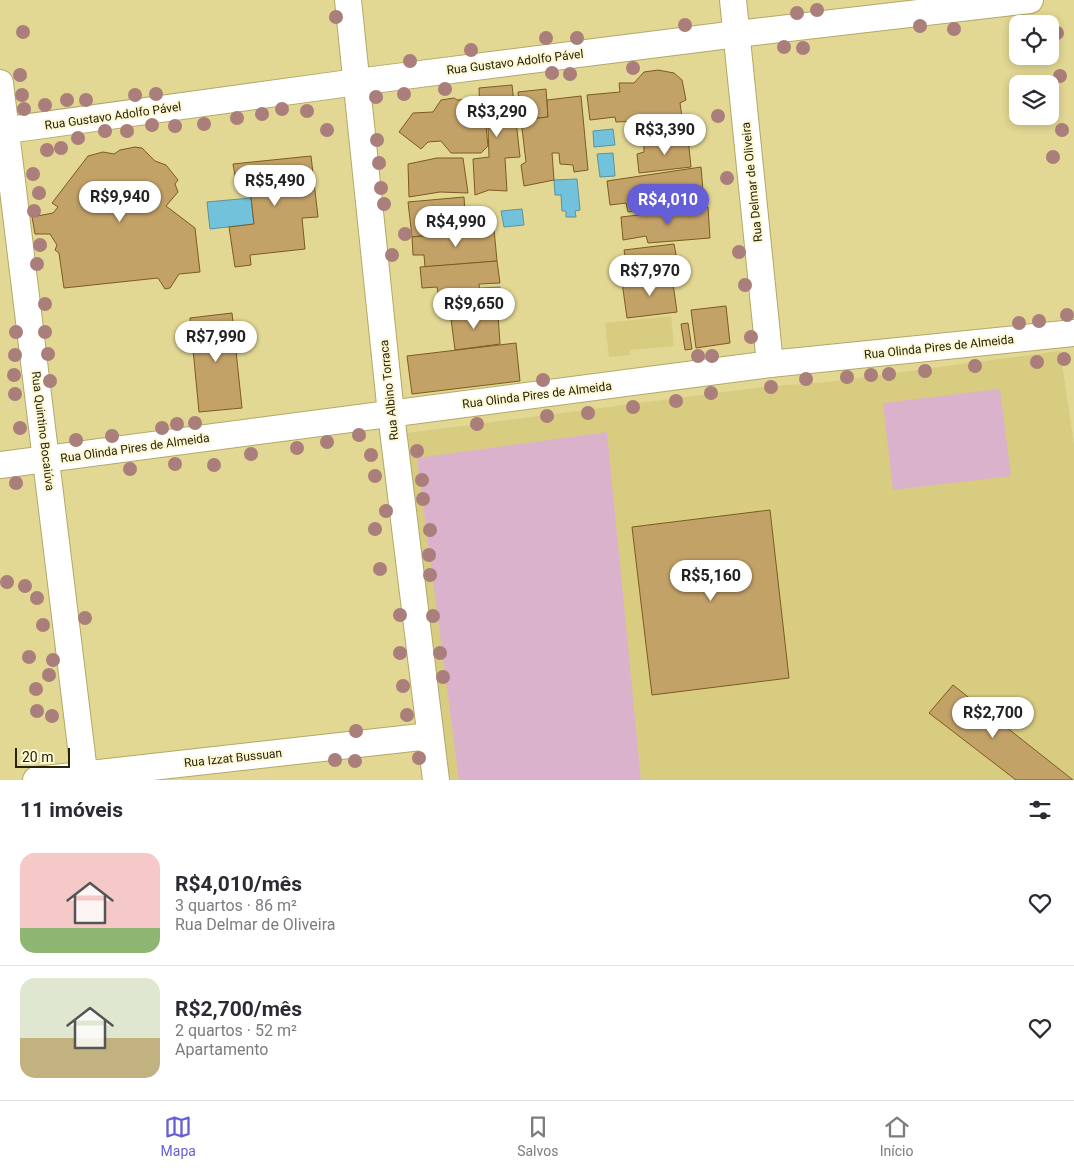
<!DOCTYPE html>
<html lang="pt">
<head>
<meta charset="utf-8">
<style>
	body { margin:0; font-family:Roboto,sans-serif; background:#f7f7f7; color:#2b2b33; height:100vh; display:flex; flex-direction:column; font-size:19px; white-space:nowrap }
	* { box-sizing:border-box; margin:0 }
	p { font-size:16px; color:#7c7c81 }
	.icon { flex:none; width:28px; height:28px; fill:none; stroke:currentColor; stroke-width:2; stroke-linecap:round; stroke-linejoin:round }
	.map { position:relative; height:780px; overflow:hidden }
	.drawer { display:flex; flex-direction:column; background:#fff; flex:1 }
	.drawer>* { flex:none }
	.fabs { position:absolute; left:1009px; top:15px; display:grid; gap:10px }
	.fabs a { display:grid; place-items:center; width:50px; height:50px; border-radius:10px; background:#fff; box-shadow:0 2px 8px #0003; font-size:25px }
	.scale { position:absolute; left:15px; bottom:12px; width:55px; box-sizing:border-box; padding-left:5px; border:2px solid #282307; border-top:0; font-size:14px; line-height:18px; white-space:nowrap; color:#282307; -webkit-text-stroke:4px #fcf8d6; paint-order:stroke }
	.price { position:absolute; translate:-50% -42px; padding:0 11px; border-radius:18px; background:#fff; color:#222; font-size:16px; line-height:32px; filter:drop-shadow(0 1px 2px #0008) }
	.price::after { content:''; position:absolute; left:50%; top:30px; width:15px; height:11px; margin-left:-8px; background:inherit; clip-path:polygon(0 0,100% 0,50% 100%) }
	.price.on { background:#645fd8; color:#fff }
	ul { padding:0; list-style:none }
	li { display:flex; align-items:center; gap:15px; height:125px; padding:0 20px }
	li+li { border-top:1px solid #e1e1e2 }
	li span { display:grid; place-items:center; flex:none; width:140px; height:100px; border-radius:15px; color:#555 }
	li>.icon { margin-inline-start:auto }
	span .icon { width:60px; height:60px; fill:#fffc; stroke-width:1 }
	li b { font-size:21px }
	h2 { display:flex; justify-content:space-between; align-items:center; height:60px; padding:0 20px; font-size:21px }
	.menu { display:flex; justify-content:space-around; align-items:center; height:70px; border-top:1px solid #e1e1e2; background:#fff; font-size:14px; color:#7c7c81 }
	.menu a { display:grid; justify-items:center; gap:2px }
	.menu .on { color:#645fd8 }
	.map>svg:first-child { display:block }
	.built { fill:#d8cc80 }
	.green { fill:#dab2cb }
	.water { fill:#73c2db; stroke:#5c929b }
	.building { fill:#c3a268; stroke:#7c5c1e }
	.lines { fill:none; stroke-linecap:round; stroke-linejoin:round }
	.minor-casing { stroke:#b3a866; stroke-width:28 }
	.minor { stroke:#fff; stroke-width:26 }
	.tree { fill:#aa7e7b }
	.labels { text-anchor:middle; dominant-baseline:central; stroke-width:4; stroke-linejoin:round; paint-order:stroke }
	.street-label { font-size:12px; fill:#282307; stroke:#fcf8d6 }
</style>
</head>
<body>
<div class="map">
<svg width="1074" height="780" viewBox="0 0 1074 780">
	<rect width="100%" height="100%" fill="#e2d793"/>
	<g class="built">
		<polygon points="671,316 674,346 630,350 630,355 609,357 605,323"/>
		<polygon points="1060,351 1074,444 1074,780 449,780 407,433 763,387 828,382"/>
	</g>
	<g class="green">
		<polygon points="1000,389 1011,476 893,490 883,403"/>
		<polygon points="607,432 641,780 459,780 417,458"/>
	</g>
	<g class="water">
		<polygon points="613,129 615,145 594,147 593,131"/>
		<polygon points="613,153 615,176 600,177 597,154"/>
		<polygon points="577,179 580,210 575,211 576,217 566,217 566,211 562,211 561,195 555,195 554,180"/>
		<polygon points="251,198 254,224 210,229 207,202"/>
		<polygon points="522,209 524,225 504,227 501,211"/>
		<polygon points="500,287 502,309 482,311 480,288"/>
	</g>
	<g class="building">
		<polygon points="658,70 674,73 682,80 686,100 680,103 684,132 642,136 640,121 616,122 615,117 590,120 587,95 620,92 619,83 634,83 644,72"/>
		<polygon points="512,85 520,157 505,158 507,191 489,190 475,195 473,159 489,157 488,127 485,116 480,115 479,88"/>
		<polygon points="546,89 548,117 521,120 518,92"/>
		<polygon points="581,96 588,170 574,172 573,165 560,164 559,153 552,153 554,180 524,186 521,165 526,162 521,120 548,117 547,100"/>
		<polygon points="454,98 457,100 477,99 480,106 480,115 485,116 488,146 481,153 451,153 441,141 428,142 421,149 399,132 413,113 433,112 441,100"/>
		<polygon points="688,138 691,167 639,173 637,154 644,152 644,143"/>
		<polygon points="135,147 142,148 155,161 166,165 178,180 175,184 178,192 166,206 195,228 200,272 179,274 170,288 165,289 158,278 64,288 59,253 55,250 57,245 50,234 35,234 32,217 53,213 58,207 52,203 88,156 103,152 114,154 120,150"/>
		<polygon points="311,156 318,217 302,218 305,249 250,255 251,265 235,267 229,227 254,224 249,180 236,181 233,164"/>
		<polygon points="437,158 463,158 468,193 440,192 409,197 408,164"/>
		<polygon points="701,167 704,203 628,212 626,203 610,205 607,181"/>
		<polygon points="464,197 465,213 492,211 494,229 412,237 408,202"/>
		<polygon points="708,207 710,238 648,243 646,236 623,240 621,217"/>
		<polygon points="494,229 497,261 425,267 424,255 413,255 412,237"/>
		<polygon points="674,244 680,275 629,281 624,250"/>
		<polygon points="497,261 500,283 479,284 480,295 439,299 437,287 422,288 420,267"/>
		<polygon points="672,276 677,312 627,318 622,282"/>
		<polygon points="726,306 730,343 696,348 691,310"/>
		<polygon points="468,309 471,318 498,315 500,344 455,350 450,311"/>
		<polygon points="232,313 242,408 199,412 190,318"/>
		<polygon points="688,323 692,349 685,350 681,324"/>
		<polygon points="516,343 520,381 412,394 407,356"/>
		<polygon points="770,510 789,678 652,695 632,527"/>
		<polygon points="953,685 1073,780 1016,780 929,713"/>
	</g>
	<g class="lines">
		<g class="minor-casing">
			<g id="minor">
				<polyline points="348,0 391,414 436,780"/>
				<polyline points="733,0 770,364"/>
				<polyline points="0,83 85,780"/>
				<polyline points="0,131 357,82 737,34 1030,0"/>
				<polyline points="0,465 770,364 1074,333"/>
				<polyline points="36,780 430,736"/>
			</g>
		</g>
		<use href="#minor" class="minor"/>
	</g>
	<g class="tree">
		<circle cx="817" cy="10" r="7"/>
		<circle cx="797" cy="13" r="7"/>
		<circle cx="336" cy="17" r="7"/>
		<circle cx="685" cy="25" r="7"/>
		<circle cx="920" cy="26" r="7"/>
		<circle cx="954" cy="29" r="7"/>
		<circle cx="23" cy="32" r="7"/>
		<circle cx="1057" cy="33" r="7"/>
		<circle cx="546" cy="38" r="7"/>
		<circle cx="577" cy="38" r="7"/>
		<circle cx="784" cy="47" r="7"/>
		<circle cx="803" cy="48" r="7"/>
		<circle cx="471" cy="50" r="7"/>
		<circle cx="410" cy="61" r="7"/>
		<circle cx="633" cy="68" r="7"/>
		<circle cx="552" cy="73" r="7"/>
		<circle cx="570" cy="74" r="7"/>
		<circle cx="20" cy="75" r="7"/>
		<circle cx="1060" cy="76" r="7"/>
		<circle cx="445" cy="89" r="7"/>
		<circle cx="156" cy="94" r="7"/>
		<circle cx="404" cy="94" r="7"/>
		<circle cx="22" cy="95" r="7"/>
		<circle cx="135" cy="95" r="7"/>
		<circle cx="376" cy="97" r="7"/>
		<circle cx="67" cy="100" r="7"/>
		<circle cx="86" cy="100" r="7"/>
		<circle cx="45" cy="105" r="7"/>
		<circle cx="24" cy="109" r="7"/>
		<circle cx="282" cy="109" r="7"/>
		<circle cx="307" cy="111" r="7"/>
		<circle cx="262" cy="114" r="7"/>
		<circle cx="718" cy="116" r="7"/>
		<circle cx="237" cy="118" r="7"/>
		<circle cx="204" cy="124" r="7"/>
		<circle cx="152" cy="125" r="7"/>
		<circle cx="175" cy="126" r="7"/>
		<circle cx="327" cy="130" r="7"/>
		<circle cx="1062" cy="130" r="7"/>
		<circle cx="105" cy="131" r="7"/>
		<circle cx="127" cy="131" r="7"/>
		<circle cx="78" cy="138" r="7"/>
		<circle cx="377" cy="140" r="7"/>
		<circle cx="61" cy="148" r="7"/>
		<circle cx="47" cy="150" r="7"/>
		<circle cx="1053" cy="157" r="7"/>
		<circle cx="379" cy="163" r="7"/>
		<circle cx="33" cy="174" r="7"/>
		<circle cx="727" cy="178" r="7"/>
		<circle cx="381" cy="188" r="7"/>
		<circle cx="39" cy="193" r="7"/>
		<circle cx="384" cy="204" r="7"/>
		<circle cx="34" cy="211" r="7"/>
		<circle cx="405" cy="234" r="7"/>
		<circle cx="40" cy="245" r="7"/>
		<circle cx="739" cy="252" r="7"/>
		<circle cx="392" cy="255" r="7"/>
		<circle cx="37" cy="264" r="7"/>
		<circle cx="745" cy="285" r="7"/>
		<circle cx="45" cy="304" r="7"/>
		<circle cx="1067" cy="315" r="7"/>
		<circle cx="1039" cy="321" r="7"/>
		<circle cx="1019" cy="323" r="7"/>
		<circle cx="16" cy="332" r="7"/>
		<circle cx="45" cy="332" r="7"/>
		<circle cx="751" cy="337" r="7"/>
		<circle cx="48" cy="354" r="7"/>
		<circle cx="15" cy="355" r="7"/>
		<circle cx="698" cy="356" r="7"/>
		<circle cx="712" cy="356" r="7"/>
		<circle cx="1064" cy="359" r="7"/>
		<circle cx="1037" cy="362" r="7"/>
		<circle cx="975" cy="366" r="7"/>
		<circle cx="925" cy="371" r="7"/>
		<circle cx="889" cy="374" r="7"/>
		<circle cx="14" cy="375" r="7"/>
		<circle cx="871" cy="375" r="7"/>
		<circle cx="847" cy="377" r="7"/>
		<circle cx="806" cy="379" r="7"/>
		<circle cx="543" cy="380" r="7"/>
		<circle cx="50" cy="381" r="7"/>
		<circle cx="771" cy="387" r="7"/>
		<circle cx="711" cy="393" r="7"/>
		<circle cx="15" cy="394" r="7"/>
		<circle cx="676" cy="401" r="7"/>
		<circle cx="633" cy="407" r="7"/>
		<circle cx="588" cy="413" r="7"/>
		<circle cx="547" cy="416" r="7"/>
		<circle cx="195" cy="423" r="7"/>
		<circle cx="177" cy="424" r="7"/>
		<circle cx="477" cy="424" r="7"/>
		<circle cx="20" cy="428" r="7"/>
		<circle cx="162" cy="428" r="7"/>
		<circle cx="359" cy="435" r="7"/>
		<circle cx="112" cy="436" r="7"/>
		<circle cx="76" cy="440" r="7"/>
		<circle cx="327" cy="442" r="7"/>
		<circle cx="297" cy="448" r="7"/>
		<circle cx="417" cy="451" r="7"/>
		<circle cx="251" cy="454" r="7"/>
		<circle cx="371" cy="455" r="7"/>
		<circle cx="175" cy="464" r="7"/>
		<circle cx="214" cy="465" r="7"/>
		<circle cx="130" cy="469" r="7"/>
		<circle cx="375" cy="476" r="7"/>
		<circle cx="422" cy="480" r="7"/>
		<circle cx="16" cy="483" r="7"/>
		<circle cx="423" cy="499" r="7"/>
		<circle cx="386" cy="511" r="7"/>
		<circle cx="375" cy="529" r="7"/>
		<circle cx="430" cy="530" r="7"/>
		<circle cx="429" cy="555" r="7"/>
		<circle cx="380" cy="569" r="7"/>
		<circle cx="430" cy="575" r="7"/>
		<circle cx="7" cy="582" r="7"/>
		<circle cx="25" cy="586" r="7"/>
		<circle cx="37" cy="598" r="7"/>
		<circle cx="400" cy="615" r="7"/>
		<circle cx="433" cy="616" r="7"/>
		<circle cx="85" cy="618" r="7"/>
		<circle cx="43" cy="625" r="7"/>
		<circle cx="400" cy="653" r="7"/>
		<circle cx="440" cy="653" r="7"/>
		<circle cx="29" cy="657" r="7"/>
		<circle cx="53" cy="660" r="7"/>
		<circle cx="49" cy="675" r="7"/>
		<circle cx="443" cy="677" r="7"/>
		<circle cx="403" cy="686" r="7"/>
		<circle cx="36" cy="689" r="7"/>
		<circle cx="37" cy="711" r="7"/>
		<circle cx="407" cy="715" r="7"/>
		<circle cx="52" cy="716" r="7"/>
		<circle cx="356" cy="731" r="7"/>
		<circle cx="419" cy="758" r="7"/>
		<circle cx="335" cy="760" r="7"/>
		<circle cx="355" cy="761" r="7"/>
	</g>
	<g class="labels">
		<g class="street-label">
			<text transform="translate(515 62) rotate(-7)">Rua Gustavo Adolfo Pável</text>
			<text transform="translate(113 116) rotate(-8)">Rua Gustavo Adolfo Pável</text>
			<text transform="translate(752 182) rotate(-96)">Rua Delmar de Oliveira</text>
			<text transform="translate(939 347) rotate(-6)">Rua Olinda Pires de Almeida</text>
			<text transform="translate(389 390) rotate(-96)">Rua Albino Torraca</text>
			<text transform="translate(537 395) rotate(-7)">Rua Olinda Pires de Almeida</text>
			<text transform="translate(43 431) rotate(83)">Rua Quintino Bocaiúva</text>
			<text transform="translate(135 448) rotate(-8)">Rua Olinda Pires de Almeida</text>
			<text transform="translate(233 758) rotate(-6)">Rua Izzat Bussuan</text>
		</g>
	</g>
</svg>
<div class="fabs">
<a><svg class="icon" aria-label="locate" viewBox="0 0 24 24"><circle cx="12" cy="12" r="6"/><path d="M12 2v4M12 18v4M2 12h4M18 12h4"/></svg></a>
<a><svg class="icon" aria-label="layers" viewBox="0 0 24 24"><path d="M12 4l9 5-9 5-9-5zM3 14l9 5 9-5"/></svg></a>
</div>
<div class="scale">20 m</div>
<b class="price" style="left:497px;top:138px">R$3,290</b>
<b class="price" style="left:665px;top:156px">R$3,390</b>
<b class="price" style="left:275px;top:207px">R$5,490</b>
<b class="price" style="left:120px;top:223px">R$9,940</b>
<b class="price on" style="left:668px;top:226px">R$4,010</b>
<b class="price" style="left:456px;top:248px">R$4,990</b>
<b class="price" style="left:650px;top:297px">R$7,970</b>
<b class="price" style="left:474px;top:330px">R$9,650</b>
<b class="price" style="left:216px;top:363px">R$7,990</b>
<b class="price" style="left:711px;top:602px">R$5,160</b>
<b class="price" style="left:993px;top:739px">R$2,700</b>
</div>
<section class="drawer">
<h2>11 imóveis<svg class="icon" aria-label="filters" viewBox="0 0 24 24"><path d="M4 7h16M4 17h16"/><circle cx="9" cy="7" r="2"/><circle cx="15" cy="17" r="2"/></svg></h2>
<ul>
<li><span style="background:linear-gradient(#f6c9c9 75%,#8fb573 0)"><svg class="icon" aria-label="home" viewBox="0 0 24 24"><path d="M3 11l9-7 9 7M6 9v11h12V9"/></svg></span><div><b>R$4,010/mês</b><p>3 quartos · 86 m²</p><p>Rua Delmar de Oliveira</p></div><svg class="icon" aria-label="heart" viewBox="0 0 24 24"><path d="M12 20l-8-8c-3-5 5-10 8-4 3-6 11-1 8 4z"/></svg></li>
<li><span style="background:linear-gradient(#dfe7d0 60%,#c2b280 0)"><svg class="icon" aria-label="home" viewBox="0 0 24 24"><path d="M3 11l9-7 9 7M6 9v11h12V9"/></svg></span><div><b>R$2,700/mês</b><p>2 quartos · 52 m²</p><p>Apartamento</p></div><svg class="icon" aria-label="heart" viewBox="0 0 24 24"><path d="M12 20l-8-8c-3-5 5-10 8-4 3-6 11-1 8 4z"/></svg></li>
</ul>
</section>
<nav class="menu">
<a class="on"><svg class="icon" aria-label="map" viewBox="0 0 24 24"><path d="M3 6l6-2 6 2 6-2v14l-6 2-6-2-6 2zM9 4v14M15 6v14"/></svg>Mapa</a>
<a><svg class="icon" aria-label="saved" viewBox="0 0 24 24"><path d="M7 4h10v16l-5-4-5 4z"/></svg>Salvos</a>
<a><svg class="icon" aria-label="home" viewBox="0 0 24 24"><path d="M3 11l9-7 9 7M6 9v11h12V9"/></svg>Início</a>
</nav>
</body>
</html>
